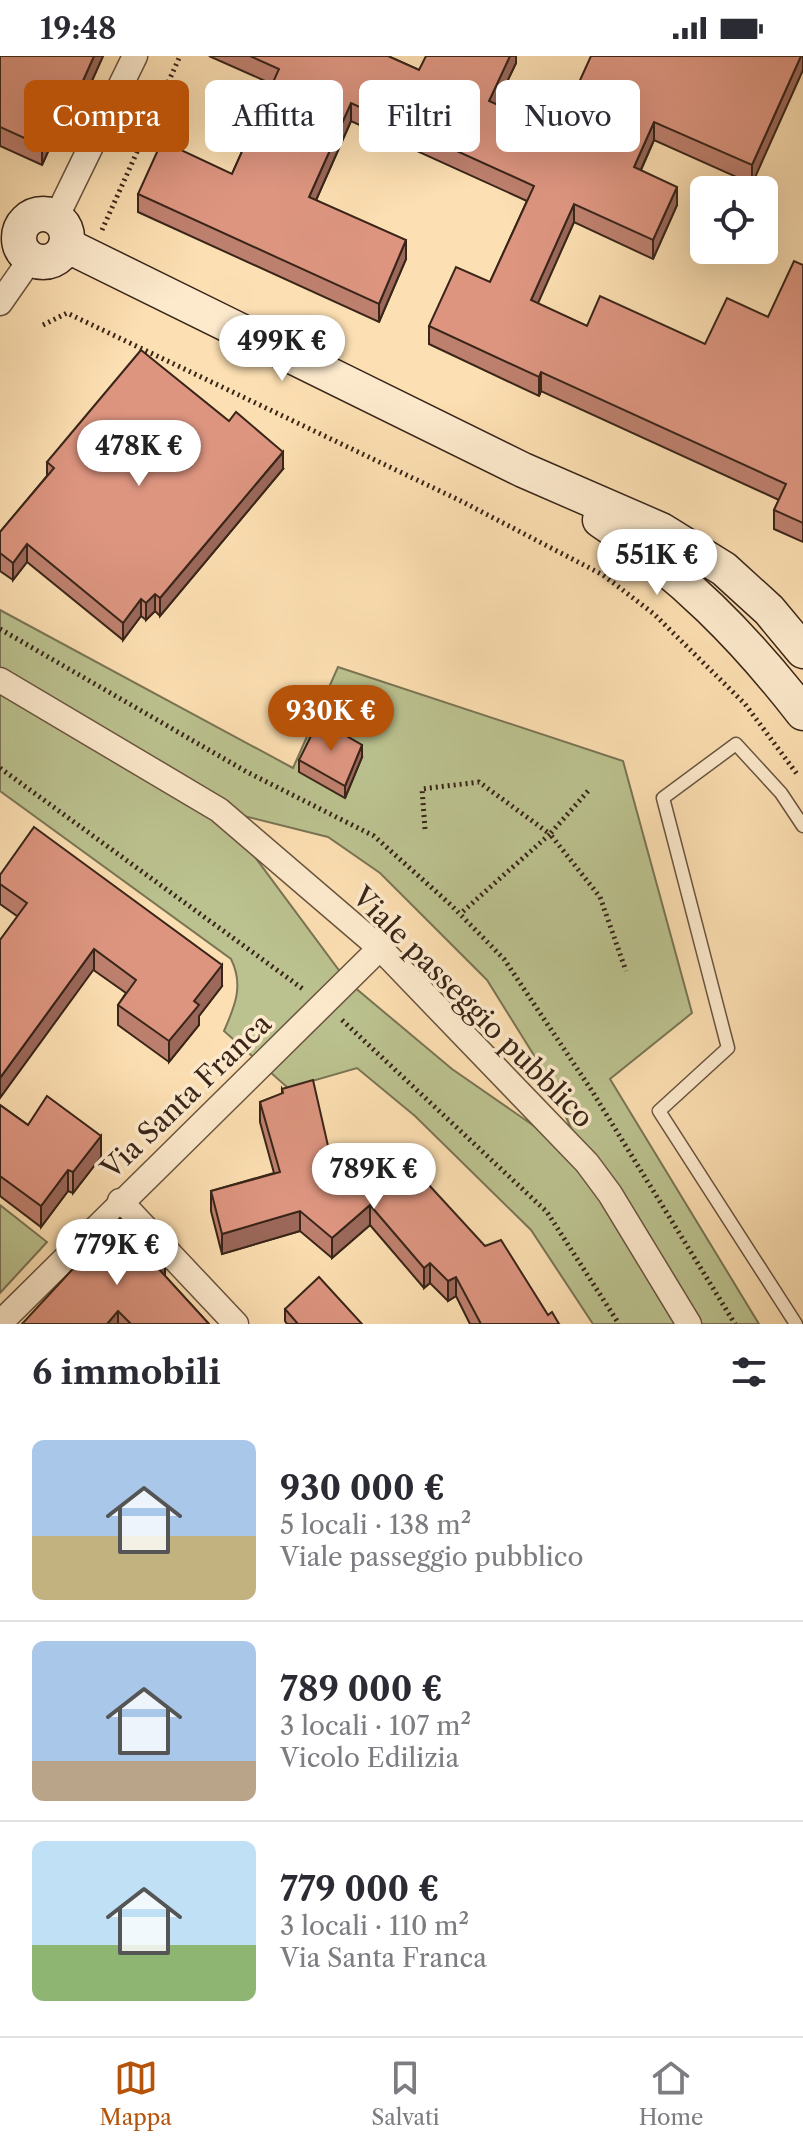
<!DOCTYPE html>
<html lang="it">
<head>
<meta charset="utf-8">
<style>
	body { margin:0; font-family:"Libre Caslon Text",serif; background:#f2f2f3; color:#2b2b33; height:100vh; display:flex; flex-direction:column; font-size:30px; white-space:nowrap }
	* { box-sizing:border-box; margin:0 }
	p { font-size:26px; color:#7c7c81 }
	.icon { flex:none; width:44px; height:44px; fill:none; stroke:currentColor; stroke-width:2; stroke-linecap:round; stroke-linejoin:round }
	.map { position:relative; height:1268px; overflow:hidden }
	.details { display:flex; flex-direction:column; background:#fff; flex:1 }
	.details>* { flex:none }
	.guide { position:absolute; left:24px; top:24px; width:756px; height:72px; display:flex; gap:16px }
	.tools { position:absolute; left:690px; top:120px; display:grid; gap:16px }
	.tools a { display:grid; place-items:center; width:88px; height:88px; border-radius:12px; background:#fff; box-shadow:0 8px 32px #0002; font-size:40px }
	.price { position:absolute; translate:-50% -68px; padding:0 18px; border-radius:28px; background:#fff; color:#222; font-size:26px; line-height:52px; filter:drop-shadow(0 2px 4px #0008) }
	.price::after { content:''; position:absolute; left:50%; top:48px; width:24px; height:18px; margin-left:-12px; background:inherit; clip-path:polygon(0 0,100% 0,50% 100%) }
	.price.active { background:#b45309; color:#fff }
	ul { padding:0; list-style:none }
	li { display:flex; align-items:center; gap:24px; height:200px; padding:0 32px }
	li+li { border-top:2px solid #e1e1e2 }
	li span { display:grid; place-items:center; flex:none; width:224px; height:160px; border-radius:12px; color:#555 }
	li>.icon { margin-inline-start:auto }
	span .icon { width:96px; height:96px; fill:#fffc; stroke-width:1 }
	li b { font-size:34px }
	h2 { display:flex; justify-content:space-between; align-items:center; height:96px; padding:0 32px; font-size:34px }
	.chip { padding:0 28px; border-radius:12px; background:#fff; box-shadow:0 8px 32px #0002; font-size:28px; line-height:72px }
	.chip.active { background:#b45309; color:#fff }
	.status { display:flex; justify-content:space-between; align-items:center; height:56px; padding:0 40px; background:#fff; direction:ltr }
	.status svg { height:22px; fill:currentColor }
	.menu { display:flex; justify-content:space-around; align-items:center; height:112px; border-top:2px solid #e1e1e2; background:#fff; font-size:22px; color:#7c7c81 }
	.menu a { display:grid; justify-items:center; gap:4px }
	.menu .active { color:#b45309 }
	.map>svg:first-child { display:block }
	.green { fill:#bbc28f; stroke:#7a7454; stroke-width:2; fill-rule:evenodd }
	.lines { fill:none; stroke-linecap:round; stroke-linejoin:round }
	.lane-casing { stroke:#6a543f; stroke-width:15 }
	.street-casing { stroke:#6a543f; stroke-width:27 }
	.secondary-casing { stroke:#392519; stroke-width:37 }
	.path { stroke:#392519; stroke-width:5; stroke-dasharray:2 4; stroke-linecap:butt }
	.lane { stroke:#fdeacd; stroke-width:12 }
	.street { stroke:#fdeacd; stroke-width:24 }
	.secondary { stroke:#fdeacd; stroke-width:34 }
	.wall { fill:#be806e; stroke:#392519; stroke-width:2 }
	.shaded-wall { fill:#9b685a; stroke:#392519; stroke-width:2 }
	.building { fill:#dd9580; stroke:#392519; stroke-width:2 }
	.labels { text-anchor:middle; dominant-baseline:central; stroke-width:7; stroke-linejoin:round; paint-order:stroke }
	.street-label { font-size:28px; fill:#392519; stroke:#fdeacd }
</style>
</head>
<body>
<div class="status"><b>19:48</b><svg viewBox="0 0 49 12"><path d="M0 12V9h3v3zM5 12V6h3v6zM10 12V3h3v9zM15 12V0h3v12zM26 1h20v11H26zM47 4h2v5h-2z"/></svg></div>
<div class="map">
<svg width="803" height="1268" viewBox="0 0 803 1268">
	<rect width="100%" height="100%" fill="#fcdfb2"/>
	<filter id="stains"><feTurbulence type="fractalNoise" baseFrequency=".0025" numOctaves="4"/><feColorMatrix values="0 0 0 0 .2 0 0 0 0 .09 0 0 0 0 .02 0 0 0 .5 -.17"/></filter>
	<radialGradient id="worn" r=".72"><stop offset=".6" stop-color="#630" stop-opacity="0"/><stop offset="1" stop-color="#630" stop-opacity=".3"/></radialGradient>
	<g class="green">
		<path d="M0,554L293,712L338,611L623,705L692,957L610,1023L759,1268H593L531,1174L415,1060L357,1012L288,1032L224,975C235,950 244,929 231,903L0,735ZM220,754L328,781L380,817L487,924L550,1025L586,1106L452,1013L347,925Z"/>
		<polygon points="0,1149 47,1186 0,1237"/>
	</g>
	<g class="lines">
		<g class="lane-casing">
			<polyline id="lane" points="796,1268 659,1055 728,992 663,742 736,688 781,737 803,770"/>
		</g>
		<g class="street-casing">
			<g id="street">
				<polyline points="56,162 135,0"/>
				<polyline points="0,247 30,204"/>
				<polyline points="0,624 219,754 380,892 587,1107 610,1138 689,1268"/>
				<polyline points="120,1145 236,1268"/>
				<polyline points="0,1267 380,892"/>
			</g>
		</g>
		<g class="secondary-casing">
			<g id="secondary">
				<circle cx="43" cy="182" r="24"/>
				<polyline points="66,189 523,414 661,474 724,513 769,554 803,595"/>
				<path d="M600,464C681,517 744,581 803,657"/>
			</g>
		</g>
		<g class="path">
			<polyline points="102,174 180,0"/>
			<polyline points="43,269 67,257 461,445 603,519 654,558 745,648 797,718"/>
			<polyline points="0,573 247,716 374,780 451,849 504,903 592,1035 735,1268"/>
			<polyline points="0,712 303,933"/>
			<polyline points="588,735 550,778 600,841 626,915"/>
			<polyline points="425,773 422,733 479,726 550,778 460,858"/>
			<polyline points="342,964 547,1156 619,1268"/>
		</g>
		<use href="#lane" class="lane"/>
		<use href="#street" class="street"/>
		<use href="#secondary" class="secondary"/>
	</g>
	<g class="wall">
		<polygon points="0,0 103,0 78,56 68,51 42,109 0,90"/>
		<polygon points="209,0 388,0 419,14 516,0 516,7 496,48 557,75 803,0 752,128 654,84 641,114 677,149 653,203 574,166 537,248 587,270 705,288 768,261 803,209 803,486 774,473 774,454 779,444 541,335 539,340 429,288 429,270 490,226 527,145 351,65 316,144 406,203 379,266 138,156 138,138 232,118 272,28"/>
		<polygon points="47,406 283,413 160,560 155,555 146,564 141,560 123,584 27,506 13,524 0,515 0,476 47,420"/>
		<polygon points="362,701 345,742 299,716 299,704"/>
		<polygon points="0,819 222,930 199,960 199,969 169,1006 118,969 118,949 126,937 0,848"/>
		<polygon points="282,1033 336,1125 391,1132 559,1268 470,1268 456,1240 448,1245 430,1227 424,1232 370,1169 332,1202 300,1175 222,1198 211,1155 211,1135 274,1117 260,1066 260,1046 282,1038"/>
		<polygon points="0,1049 28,1069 101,1101 73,1137 68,1135 41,1171 0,1140"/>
		<polygon points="165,1220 209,1268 22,1268"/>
		<polygon points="285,1253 362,1268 287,1268 285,1265"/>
	</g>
	<g class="shaded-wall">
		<polygon points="94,0 103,0 78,56 78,36"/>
		<polygon points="510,0 516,0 516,7 489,64 489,45"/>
		<polygon points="801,0 803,0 803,14 752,128 752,109"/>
		<polygon points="68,32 68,51 42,109 42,90"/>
		<polygon points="351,47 351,65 309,160 309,141"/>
		<polygon points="654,66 654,84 634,129 634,111"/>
		<polygon points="677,131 677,149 653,203 653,184"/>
		<polygon points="574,148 574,166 531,263 531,244"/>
		<polygon points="406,184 406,203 379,266 379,248"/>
		<polygon points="541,316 541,335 539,340 539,321"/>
		<polygon points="283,396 283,413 160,560 160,542"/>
		<polygon points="27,488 27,506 13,524 13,507"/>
		<polygon points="155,538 155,555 146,564 146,547"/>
		<polygon points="141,543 141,560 123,584 123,567"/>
		<polygon points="362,689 362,701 345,742 345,730"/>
		<polygon points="94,893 94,913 0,1042 0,1022"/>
		<polygon points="222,909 222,930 199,960 199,969 169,1006 169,985 194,945"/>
		<polygon points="101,1080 101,1101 73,1137 73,1116"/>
		<polygon points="68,1114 68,1135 41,1171 41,1150"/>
		<polygon points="370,1149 370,1169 332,1202 332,1182"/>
		<polygon points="300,1155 300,1175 222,1198 222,1178"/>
		<polygon points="165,1202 165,1226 156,1210"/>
		<polygon points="430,1207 430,1227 424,1232 424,1212"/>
		<polygon points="456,1221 456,1240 448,1245 448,1225"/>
		<polygon points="118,1255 118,1268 107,1268"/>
	</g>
	<g class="building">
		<polygon points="0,0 94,0 78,36 68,32 42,90 0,71"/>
		<polygon points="250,0 388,0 419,14 426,0 510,0 489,45 557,75 591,0 801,0 752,109 654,66 634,111 677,131 653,184 574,148 531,244 587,270 600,240 705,288 727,242 768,261 794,205 803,209 803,467 774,454 786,428 541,316 539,321 429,270 456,211 490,226 534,130 351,47 309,141 406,184 379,248 138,138 162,85 232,118 279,13"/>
		<polygon points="141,294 229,365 236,356 283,396 160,542 155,538 146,547 141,543 123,567 27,488 13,507 0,497 0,476 54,412 47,406"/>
		<polygon points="319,664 362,689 345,730 299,704"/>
		<polygon points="34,771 222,909 194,945 199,949 169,985 118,949 136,924 94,893 0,1022 0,884 27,847 0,828 0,819"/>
		<polygon points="313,1024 336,1125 355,1099 391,1132 397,1127 401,1131 417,1116 485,1190 501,1184 548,1259 552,1256 559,1268 481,1268 456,1221 448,1225 430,1207 424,1212 370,1149 332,1182 300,1155 222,1178 211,1135 280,1116 260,1046 283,1037 282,1033"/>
		<polygon points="47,1040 101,1080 73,1116 68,1114 41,1150 0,1120 0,1049 28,1069"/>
		<polygon points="120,1162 165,1202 156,1210 209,1268 131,1268 118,1255 107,1268 22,1268"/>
		<polygon points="319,1221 362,1268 298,1268 285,1253"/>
	</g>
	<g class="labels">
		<g class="street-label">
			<text transform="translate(473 951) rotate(45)">Viale passeggio pubblico</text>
			<text transform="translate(186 1040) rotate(-44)">Via Santa Franca</text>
		</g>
	</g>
	<rect width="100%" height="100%" filter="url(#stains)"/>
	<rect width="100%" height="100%" fill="url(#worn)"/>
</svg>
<div class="tools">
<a><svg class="icon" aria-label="locate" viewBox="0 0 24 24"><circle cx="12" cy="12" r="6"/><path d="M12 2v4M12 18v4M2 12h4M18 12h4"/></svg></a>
</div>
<b class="price" style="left:282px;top:327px">499K €</b>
<b class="price" style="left:139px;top:432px">478K €</b>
<b class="price" style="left:657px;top:541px">551K €</b>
<b class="price active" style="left:331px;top:697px">930K €</b>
<b class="price" style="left:374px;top:1155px">789K €</b>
<b class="price" style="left:117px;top:1231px">779K €</b>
<div class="guide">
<a class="chip active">Compra</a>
<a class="chip">Affitta</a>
<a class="chip">Filtri</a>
<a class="chip">Nuovo</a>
</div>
</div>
<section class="details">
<h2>6 immobili<svg class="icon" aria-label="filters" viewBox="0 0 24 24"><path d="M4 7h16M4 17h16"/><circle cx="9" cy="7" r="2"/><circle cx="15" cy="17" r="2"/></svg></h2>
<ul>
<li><span style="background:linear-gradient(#a9c7e8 60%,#c2b280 0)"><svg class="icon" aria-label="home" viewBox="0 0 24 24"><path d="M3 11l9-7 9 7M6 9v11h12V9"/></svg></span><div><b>930 000 €</b><p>5 locali · 138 m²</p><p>Viale passeggio pubblico</p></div></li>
<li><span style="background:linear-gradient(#a9c7e8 75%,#b9a48a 0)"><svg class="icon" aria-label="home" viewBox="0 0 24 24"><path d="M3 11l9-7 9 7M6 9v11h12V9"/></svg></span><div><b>789 000 €</b><p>3 locali · 107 m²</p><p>Vicolo Edilizia</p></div></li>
<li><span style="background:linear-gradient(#bfe0f5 65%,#8fb573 0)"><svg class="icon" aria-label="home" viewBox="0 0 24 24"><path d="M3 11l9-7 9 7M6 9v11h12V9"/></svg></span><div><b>779 000 €</b><p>3 locali · 110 m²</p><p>Via Santa Franca</p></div></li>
</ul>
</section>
<nav class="menu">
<a class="active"><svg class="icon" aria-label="map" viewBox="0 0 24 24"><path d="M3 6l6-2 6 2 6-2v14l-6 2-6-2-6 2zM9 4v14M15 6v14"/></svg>Mappa</a>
<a><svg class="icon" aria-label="saved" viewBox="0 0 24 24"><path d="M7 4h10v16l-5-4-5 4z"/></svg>Salvati</a>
<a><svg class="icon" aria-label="home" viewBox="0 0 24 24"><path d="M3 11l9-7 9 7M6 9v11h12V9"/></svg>Home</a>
</nav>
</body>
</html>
